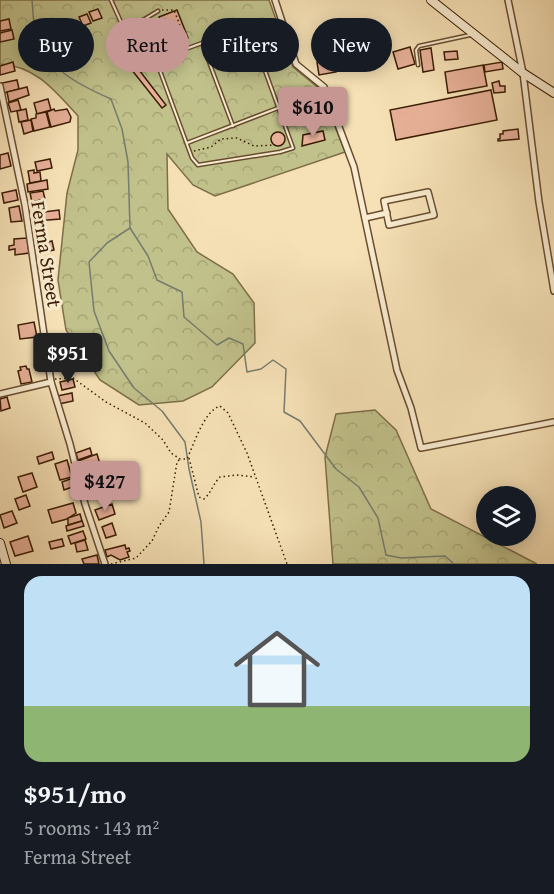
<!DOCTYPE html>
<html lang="en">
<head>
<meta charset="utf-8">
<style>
	body { margin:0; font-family:"Gentium Book Plus",serif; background:#20242c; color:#f1f3f6; height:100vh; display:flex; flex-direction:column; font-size:22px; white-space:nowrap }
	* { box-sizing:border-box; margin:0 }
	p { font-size:20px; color:#9ea1a6 }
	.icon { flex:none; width:33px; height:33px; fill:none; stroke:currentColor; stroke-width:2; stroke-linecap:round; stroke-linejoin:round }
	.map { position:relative; height:564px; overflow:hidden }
	.side { display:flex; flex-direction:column; background:#171b24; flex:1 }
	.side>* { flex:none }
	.hud { position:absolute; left:18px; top:18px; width:519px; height:54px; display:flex; gap:12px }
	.controls { position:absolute; left:476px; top:486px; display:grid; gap:12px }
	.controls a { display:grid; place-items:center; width:60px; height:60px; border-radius:50%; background:#171b24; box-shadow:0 3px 15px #0003; font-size:30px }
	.price { position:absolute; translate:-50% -51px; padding:0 14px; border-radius:6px; background:#c59692; color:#111; font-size:20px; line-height:39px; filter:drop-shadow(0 2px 3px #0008) }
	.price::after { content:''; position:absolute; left:50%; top:36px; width:18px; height:14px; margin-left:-9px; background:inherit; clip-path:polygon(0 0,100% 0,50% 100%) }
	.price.active { background:#222; color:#fff }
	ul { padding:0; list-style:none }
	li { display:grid; align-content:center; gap:12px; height:318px; padding:0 24px }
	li+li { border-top:2px solid #363941 }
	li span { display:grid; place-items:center; height:186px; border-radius:18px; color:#555 }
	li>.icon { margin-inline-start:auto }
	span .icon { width:108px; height:108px; fill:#fffc; stroke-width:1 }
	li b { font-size:26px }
	.tag { padding:0 21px; border-radius:27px; background:#171b24; box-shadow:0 3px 15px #0003; font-size:21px; line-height:54px }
	.tag.active { background:#c59692; color:#111 }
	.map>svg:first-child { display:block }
	.forest { fill:url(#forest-crowns); stroke:#7e6e48; stroke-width:1.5 }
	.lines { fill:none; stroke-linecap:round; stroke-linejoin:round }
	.stream { stroke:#767c6e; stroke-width:1.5 }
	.building { fill:#e8b199; stroke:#3a1c04; stroke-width:1.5 }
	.service-casing { stroke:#694d30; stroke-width:5 }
	.minor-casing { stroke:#694d30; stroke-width:8 }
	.secondary-casing { stroke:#3a1c04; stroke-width:10 }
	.path { stroke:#3a1c04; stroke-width:1.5; stroke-dasharray:1.5 3; stroke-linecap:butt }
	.service { stroke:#f9ecd0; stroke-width:2 }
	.minor { stroke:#f9ecd0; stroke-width:5 }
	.secondary { stroke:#f9ecd0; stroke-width:8 }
	.labels { text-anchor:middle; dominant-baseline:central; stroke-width:6; stroke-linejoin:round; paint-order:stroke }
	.street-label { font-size:20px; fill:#3a1c04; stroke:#f9ecd0 }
</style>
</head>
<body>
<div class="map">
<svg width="554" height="564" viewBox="0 0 554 564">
	<defs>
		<pattern id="forest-crowns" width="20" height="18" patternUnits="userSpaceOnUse" patternTransform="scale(1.5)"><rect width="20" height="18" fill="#c1c18b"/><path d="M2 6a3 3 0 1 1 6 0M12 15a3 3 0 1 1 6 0" fill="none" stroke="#a7a576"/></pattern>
	</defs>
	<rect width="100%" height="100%" fill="#f6e1b6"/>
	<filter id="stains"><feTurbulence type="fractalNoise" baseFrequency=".00333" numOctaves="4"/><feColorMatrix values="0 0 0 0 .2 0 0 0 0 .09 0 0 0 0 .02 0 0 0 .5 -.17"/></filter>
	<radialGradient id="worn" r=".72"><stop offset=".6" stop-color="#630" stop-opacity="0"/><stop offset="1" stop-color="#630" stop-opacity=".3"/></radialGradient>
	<g class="forest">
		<path d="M0,0H269L293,67L321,90L345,152L215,196L193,185L167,154L168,209L197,252L233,274L254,303L255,343L212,387L183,401L139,405L100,380L66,330L58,280L67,193L78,150V116C55,91 36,66 0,64Z"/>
		<polygon points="375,410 396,430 431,509 537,564 333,564 325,457 336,414"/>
	</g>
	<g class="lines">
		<g class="stream">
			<path d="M32,0C33,11 33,23 36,33C46,69 79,85 111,99L122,129L128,162L130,228L148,256L157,280L182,292L184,317L217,345L229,338L243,344L247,372L261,369L273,360L286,369L284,412L300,421L336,469L359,487L378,518L386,555L401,558L445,556L454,564"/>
			<polyline points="130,228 107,243 89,262 94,311 109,351 134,388 162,411 185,442 189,469 201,522 204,564"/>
		</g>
	</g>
	<g class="building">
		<polygon points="98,9 102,18 93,21 89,12"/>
		<polygon points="177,10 188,38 186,39 186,41 178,45 174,35 171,36 171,27 168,28 165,19 160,20 159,17"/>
		<polygon points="87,14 91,23 83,26 79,17"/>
		<polygon points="9,19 11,29 0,31 0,21"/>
		<polygon points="12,30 14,39 0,42 0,33"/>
		<polygon points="410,47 415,64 398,69 393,52"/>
		<polygon points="431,48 434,70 423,72 420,50"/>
		<polygon points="457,51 458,59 445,60 444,52"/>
		<polygon points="333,59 336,72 319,75 317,62"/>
		<polygon points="13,62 15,71 0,75 0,66"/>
		<polygon points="502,62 503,69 485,72 484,65"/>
		<polygon points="483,65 487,86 448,93 445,72"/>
		<polygon points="136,66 166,105 162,108 131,69"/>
		<polygon points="17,80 19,89 4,93 2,83"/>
		<polygon points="499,81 500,86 505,86 505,92 494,93 492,83"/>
		<polygon points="27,87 29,95 9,102 7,92"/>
		<polygon points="491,90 497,120 396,140 390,110"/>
		<polygon points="48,99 51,110 37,114 34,103"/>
		<polygon points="18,100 21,110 11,112 8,103"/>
		<polygon points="26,109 28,120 19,122 17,111"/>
		<polygon points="54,109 55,111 67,109 71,117 70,122 51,127 47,112"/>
		<polygon points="46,112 50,127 34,131 31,119 36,118 36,114"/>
		<polygon points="326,113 329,122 319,125 316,116"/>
		<polygon points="31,120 33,131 24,134 21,122"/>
		<polygon points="518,129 519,139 498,141 498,139 500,139 500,134 503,134 503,131"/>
		<polygon points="323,131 325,140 302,146 303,135"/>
		<circle cx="278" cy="139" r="7"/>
		<polygon points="8,153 11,166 0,169 0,155"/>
		<polygon points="50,159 52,168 37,171 35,162"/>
		<polygon points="34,170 34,173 40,172 41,181 30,183 28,171"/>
		<polygon points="47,180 48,189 28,192 27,184"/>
		<polygon points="16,190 18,200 4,203 2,193"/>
		<polygon points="43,191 45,199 32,202 30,193"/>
		<polygon points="45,200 46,207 33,209 31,203"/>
		<polygon points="19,206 22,221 11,222 9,208"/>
		<polygon points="59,210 60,219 36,221 36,213"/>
		<polygon points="27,238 29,253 15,255 15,249 9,250 9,246 14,245 14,239"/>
		<polygon points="52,241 54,250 41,253 39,244"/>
		<polygon points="34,322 37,337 20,339 18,325"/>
		<polygon points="70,357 72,365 63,369 52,369 50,361"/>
		<polygon points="26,366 27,369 29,369 32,382 21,384 18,371 21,370 20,367"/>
		<polygon points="73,379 75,387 62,390 60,382"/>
		<polygon points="72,393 73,401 59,404 57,396"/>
		<polygon points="7,397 10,408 1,411 0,399"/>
		<polygon points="90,448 92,455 78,460 76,453"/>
		<polygon points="52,452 54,459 39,464 37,457"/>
		<polygon points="97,454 100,464 82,471 78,461"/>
		<polygon points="67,460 72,477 60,480 55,464"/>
		<polygon points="32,473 37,487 23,492 18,477"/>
		<polygon points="73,478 75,486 64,490 62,482"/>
		<polygon points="26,495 30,506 19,510 15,499"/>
		<polygon points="73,503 76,513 67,519 52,523 48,510"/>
		<polygon points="112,504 115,514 99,520 95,510"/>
		<polygon points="12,511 17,523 4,528 0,515"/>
		<polygon points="80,514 82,521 68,525 68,518"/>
		<polygon points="82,521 84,526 67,531 66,526"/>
		<polygon points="112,523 116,535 106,538 102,527"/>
		<polygon points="83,531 86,539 71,544 68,536"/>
		<polygon points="28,536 33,551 15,556 10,542"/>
		<polygon points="62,539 64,546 51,549 49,542"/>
		<polygon points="85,540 88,550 77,552 75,543"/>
		<polygon points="125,545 126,549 129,548 130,551 127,552 129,557 120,560 111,555 107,557 105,550"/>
		<polygon points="97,555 99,564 84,564 82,559"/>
	</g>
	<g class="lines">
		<g class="service-casing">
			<g id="service">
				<polyline points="111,0 125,31 156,60 192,158 198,165 280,152 293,148 250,29 202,43 156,60"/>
				<polyline points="125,31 158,11"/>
				<polyline points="202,43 233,126"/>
				<polyline points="418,65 416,50 419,46 470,35"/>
				<polyline points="187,143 278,108"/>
			</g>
		</g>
		<g class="minor-casing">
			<g id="minor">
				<polyline points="275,0 296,64 324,87 354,167 397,370 411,408 421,448 554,422"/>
				<polyline points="508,0 523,73 539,202 554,291"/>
				<polyline points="0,86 25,205 51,382 70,444 85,504 105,564"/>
				<polygon points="428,192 434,215 389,225 384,201"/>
				<polyline points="365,218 387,213"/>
				<polyline points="0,394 51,382"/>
			</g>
		</g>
		<g class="secondary-casing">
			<g id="secondary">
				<polyline points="431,0 523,73 554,93"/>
				<polyline points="0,543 6,564"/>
			</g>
		</g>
		<g class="path">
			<polyline points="162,10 174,10 187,44"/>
			<polyline points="194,151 211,147 221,139 237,138 254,146 275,145"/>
			<path d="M55,379L73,378L106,402L145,423L163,440L171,453L180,459H187C194,444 204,411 220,406L228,413L247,453L287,564"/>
			<path d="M189,458L199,497L204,499C211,493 213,484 220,477L237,475L255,477"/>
			<polyline points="111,564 136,558 152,541 159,526 169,512 177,462 180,459"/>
		</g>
		<use href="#service" class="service"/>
		<use href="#minor" class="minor"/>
		<use href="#secondary" class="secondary"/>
	</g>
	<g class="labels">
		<g class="street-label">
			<text transform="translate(47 254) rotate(81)">Ferma Street</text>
		</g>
	</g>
	<rect width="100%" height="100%" filter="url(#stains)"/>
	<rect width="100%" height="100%" fill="url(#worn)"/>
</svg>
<div class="controls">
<a><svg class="icon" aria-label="layers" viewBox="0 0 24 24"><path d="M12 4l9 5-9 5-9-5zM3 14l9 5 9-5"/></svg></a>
</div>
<b class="price" style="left:313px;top:138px">$610</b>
<b class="price active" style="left:68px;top:384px">$951</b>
<b class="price" style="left:105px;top:512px">$427</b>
<div class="hud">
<a class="tag">Buy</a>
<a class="tag active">Rent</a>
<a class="tag">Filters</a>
<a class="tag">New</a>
</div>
</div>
<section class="side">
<ul>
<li><span style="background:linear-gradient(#bfe0f5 70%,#8fb573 0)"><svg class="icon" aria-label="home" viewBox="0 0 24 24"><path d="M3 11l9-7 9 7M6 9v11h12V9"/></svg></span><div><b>$951/mo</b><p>5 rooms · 143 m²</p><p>Ferma Street</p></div></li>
</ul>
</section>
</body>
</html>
